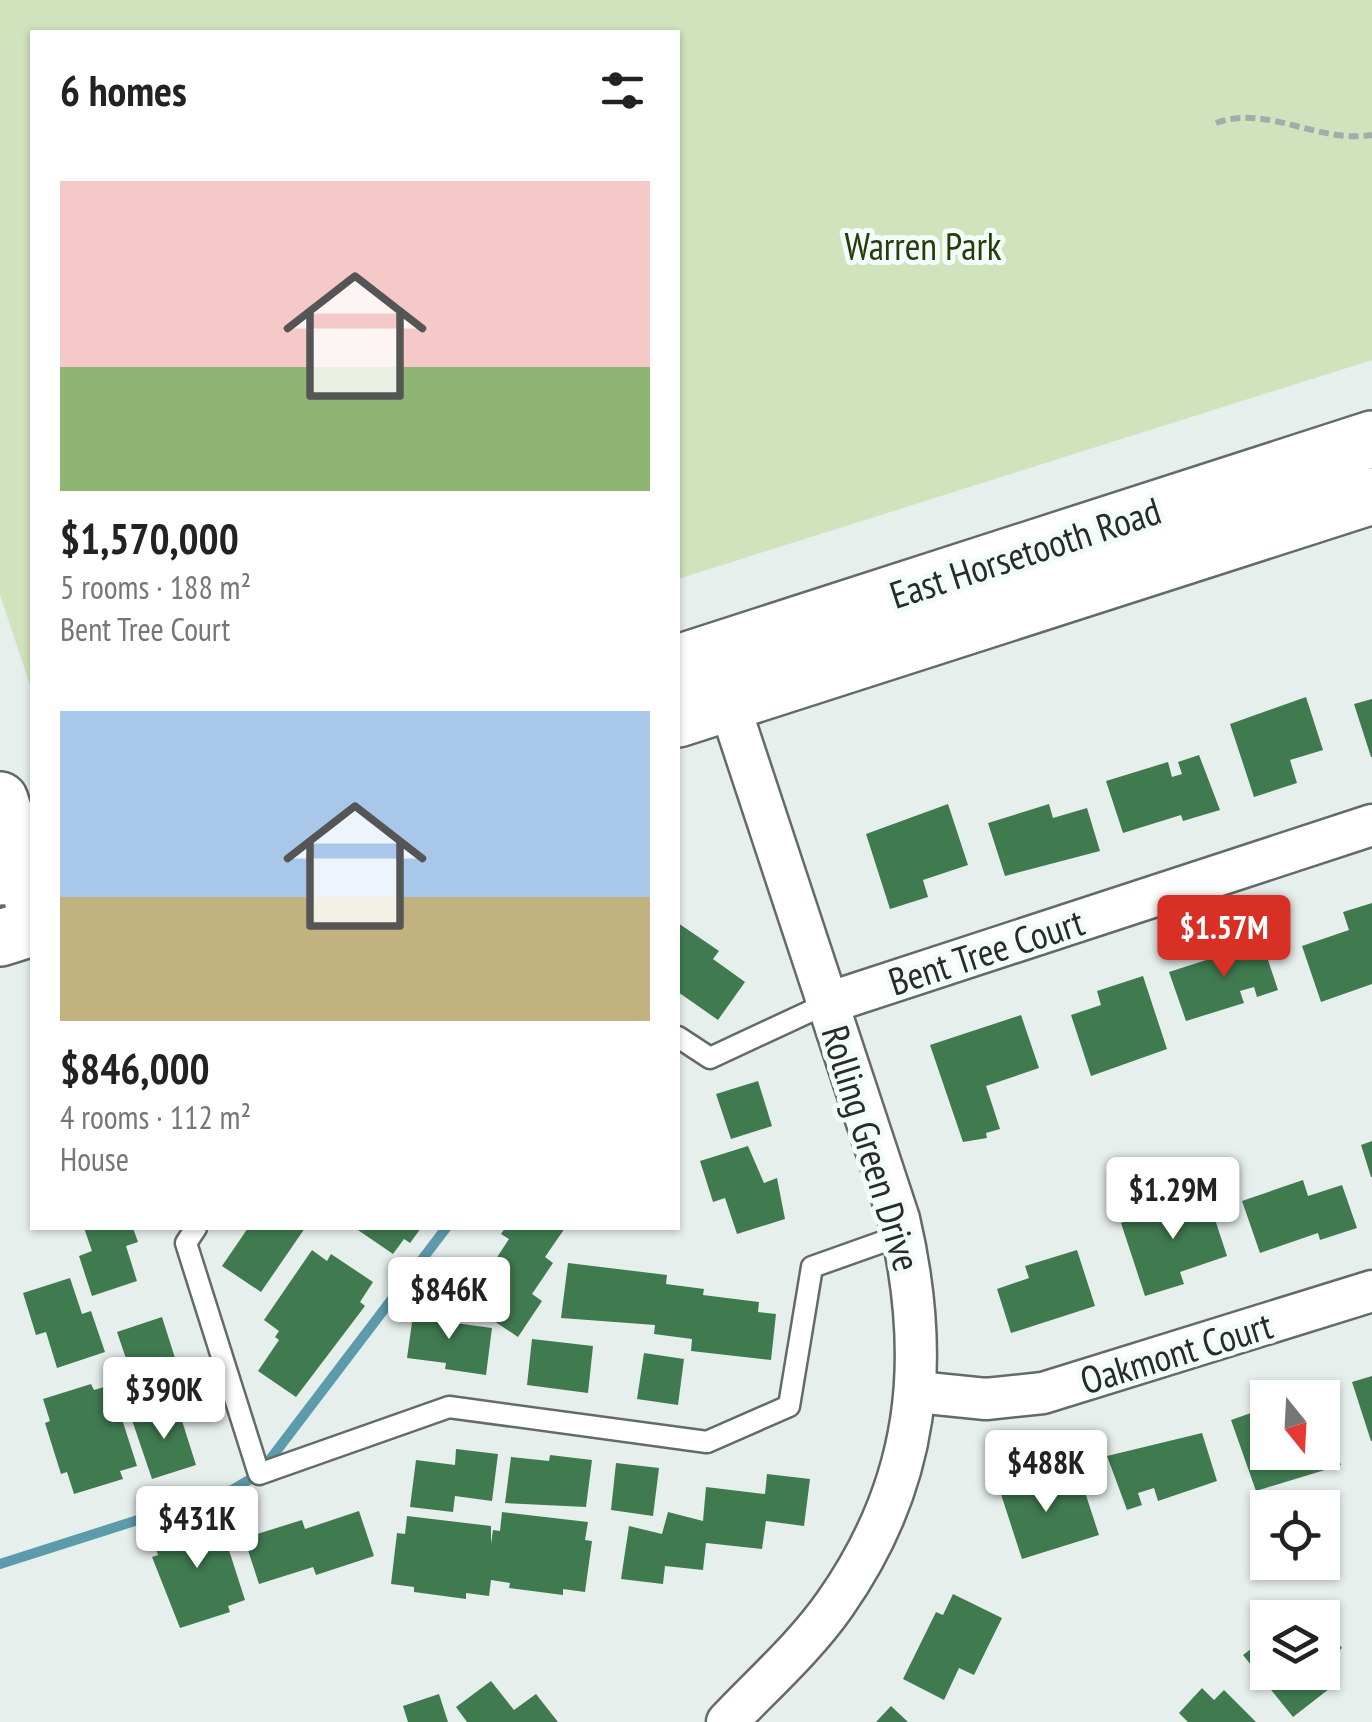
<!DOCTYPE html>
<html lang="en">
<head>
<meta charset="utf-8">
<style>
	body { margin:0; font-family:"PT Sans Narrow",sans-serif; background:#f2f2f2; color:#222; height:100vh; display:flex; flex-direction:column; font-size:38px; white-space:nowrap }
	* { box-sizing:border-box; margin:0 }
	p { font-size:32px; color:#767676 }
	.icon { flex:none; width:55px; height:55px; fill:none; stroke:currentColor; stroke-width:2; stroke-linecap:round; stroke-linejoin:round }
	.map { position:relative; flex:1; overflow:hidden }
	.details { position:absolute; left:30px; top:30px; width:650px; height:1200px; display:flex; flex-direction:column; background:#fff; border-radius:0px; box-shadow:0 2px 8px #0004 }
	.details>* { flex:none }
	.needle { width:65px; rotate:162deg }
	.controls { position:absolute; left:1250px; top:1380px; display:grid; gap:20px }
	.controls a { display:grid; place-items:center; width:90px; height:90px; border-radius:0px; background:#fff; box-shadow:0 2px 8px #0004; font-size:50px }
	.price { position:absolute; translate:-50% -85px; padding:0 22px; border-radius:10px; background:#fff; color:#222; font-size:32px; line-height:65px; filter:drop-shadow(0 2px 5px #0008) }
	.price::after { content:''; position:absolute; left:50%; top:60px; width:30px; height:22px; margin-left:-15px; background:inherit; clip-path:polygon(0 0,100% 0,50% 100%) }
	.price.active { background:#d93025; color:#fff }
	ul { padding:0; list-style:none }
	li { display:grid; align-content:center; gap:20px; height:530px; padding:0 30px }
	li span { display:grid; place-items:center; height:310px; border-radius:0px; color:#555 }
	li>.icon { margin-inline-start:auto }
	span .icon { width:180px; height:180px; fill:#fffc; stroke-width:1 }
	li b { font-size:42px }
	h2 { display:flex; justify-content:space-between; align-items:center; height:120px; padding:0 30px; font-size:42px }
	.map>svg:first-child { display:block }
	.green { fill:#d1e3bc }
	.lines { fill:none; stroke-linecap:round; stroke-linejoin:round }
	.stream { stroke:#5c9bac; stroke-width:10 }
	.building { fill:#407b50 }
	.service-casing { stroke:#636a68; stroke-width:25 }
	.minor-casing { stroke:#636a68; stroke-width:45 }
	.secondary-casing { stroke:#636a68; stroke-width:60 }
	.primary-casing { stroke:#636a68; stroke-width:60 }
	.path { stroke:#a5aba9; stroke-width:6; stroke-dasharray:10 5; stroke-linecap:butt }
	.service { stroke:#fff; stroke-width:20 }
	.minor { stroke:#fff; stroke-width:40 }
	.secondary { stroke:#fff; stroke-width:55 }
	.primary { stroke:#fff; stroke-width:55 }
	.labels { text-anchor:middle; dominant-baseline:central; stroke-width:10; stroke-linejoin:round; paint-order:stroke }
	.park-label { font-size:38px; fill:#293b0c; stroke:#f4fcf9 }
	.street-label { font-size:38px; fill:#282b2a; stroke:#f4fcf9 }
</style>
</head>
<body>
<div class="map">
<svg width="1372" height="1722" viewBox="0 0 1372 1722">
	<rect width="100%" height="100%" fill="#e7efec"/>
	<polygon class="green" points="0,0 1372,0 1372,360 678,579 678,32 32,32 32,691 0,595"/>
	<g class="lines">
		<polyline class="stream" points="0,1564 232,1490 259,1474 446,1228"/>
	</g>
	<g class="building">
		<polygon points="1306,697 1323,750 1290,760 1297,783 1254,797 1230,724"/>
		<polygon points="1372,699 1372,757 1371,757 1354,704"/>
		<polygon points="1199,755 1220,810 1183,821 1181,815 1123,833 1106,781 1168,762 1172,777 1182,774 1178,762"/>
		<polygon points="948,804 968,865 923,880 928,897 890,909 866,834"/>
		<polygon points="1049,804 1053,818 1087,808 1100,851 1005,876 988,823"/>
		<polygon points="1372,903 1372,984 1321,1002 1302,946 1349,930 1343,912"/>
		<polygon points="678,923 719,951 713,959 745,982 718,1020 678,992"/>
		<polygon points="1260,936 1278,990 1257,997 1254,987 1240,991 1244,1003 1186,1021 1169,972 1225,954 1223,949"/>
		<polygon points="1143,976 1167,1049 1091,1076 1071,1015 1101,1005 1097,991"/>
		<polygon points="1021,1015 1039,1068 986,1086 1000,1129 986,1133 987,1138 963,1142 930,1045"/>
		<polygon points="758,1081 772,1126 731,1139 716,1094"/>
		<polygon points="1372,1141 1372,1177 1371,1177 1361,1145"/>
		<polygon points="748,1146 764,1183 777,1178 785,1219 737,1234 725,1198 713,1202 700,1161"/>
		<polygon points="1303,1180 1308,1196 1342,1185 1357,1228 1320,1240 1318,1233 1260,1253 1242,1201"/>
		<polygon points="1206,1192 1227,1256 1180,1272 1184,1284 1145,1296 1121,1223"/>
		<polygon points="84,1228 133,1228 138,1242 126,1246 137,1281 92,1296 79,1256 92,1251"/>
		<polygon points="248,1228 305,1228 261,1292 222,1266"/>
		<polygon points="355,1228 421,1228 410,1243 404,1239 393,1254"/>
		<polygon points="505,1228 565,1228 545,1257 553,1263 532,1294 542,1301 518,1337 476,1309 498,1278 488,1271 509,1239 501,1234"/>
		<polygon points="312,1250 327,1261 331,1254 373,1282 360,1302 365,1306 296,1397 258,1371 279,1340 275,1337 279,1331 264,1320"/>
		<polygon points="1077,1250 1095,1306 1011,1333 997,1289 1029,1278 1025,1266"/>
		<polygon points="568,1263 667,1275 666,1284 704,1289 703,1295 759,1302 758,1312 776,1314 771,1360 691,1351 692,1339 654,1334 655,1325 561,1318"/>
		<polygon points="70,1278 82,1314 91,1311 105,1352 57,1368 46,1332 36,1335 23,1293"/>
		<polygon points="414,1308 456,1314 455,1323 492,1328 486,1375 445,1369 446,1363 407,1358"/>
		<polygon points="162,1317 181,1377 137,1391 117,1332"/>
		<polygon points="532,1339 593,1346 588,1393 527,1385"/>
		<polygon points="644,1353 684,1359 678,1405 637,1399"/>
		<polygon points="1372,1376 1372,1441 1371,1441 1352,1382"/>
		<polygon points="91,1384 94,1390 111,1385 137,1466 120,1471 123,1479 74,1494 67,1472 61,1474 45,1423 50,1421 43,1399"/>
		<polygon points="177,1405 196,1465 152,1479 132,1420"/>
		<polygon points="1268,1407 1268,1452 1322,1452 1323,1413 1341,1465 1256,1491 1231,1420"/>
		<polygon points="1202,1433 1217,1481 1158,1501 1154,1488 1138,1493 1142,1505 1127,1510 1107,1456"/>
		<polygon points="456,1449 498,1454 492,1501 455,1496 453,1512 410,1507 416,1460 455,1465"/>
		<polygon points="550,1455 592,1460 586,1507 505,1503 511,1457 549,1461"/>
		<polygon points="616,1463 659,1468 653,1516 611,1510"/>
		<polygon points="1042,1471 1049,1493 1082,1483 1099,1535 1022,1559 998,1485"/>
		<polygon points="767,1474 810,1479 804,1526 766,1521 762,1549 706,1543 703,1570 665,1566 663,1584 621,1579 629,1526 662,1534 668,1512 703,1521 706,1487 765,1494"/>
		<polygon points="359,1511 374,1556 316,1575 313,1567 259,1584 244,1538 302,1520 305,1529"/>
		<polygon points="502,1512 588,1522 585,1540 592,1541 585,1592 563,1589 563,1595 509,1588 510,1583 491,1580 489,1596 466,1593 466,1599 414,1592 414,1587 391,1584 397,1533 405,1534 407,1516 491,1526 491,1544 493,1530 500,1531"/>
		<polygon points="198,1518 200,1525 219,1519 245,1600 228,1606 230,1612 180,1628 152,1557 158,1555 151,1533"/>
		<polygon points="953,1594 1002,1618 974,1675 959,1668 944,1700 903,1679 936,1612 943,1615"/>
		<polygon points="1307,1604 1317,1618 1290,1618"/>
		<polygon points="1274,1613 1278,1618 1268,1618 1268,1672 1316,1672 1329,1689 1293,1717 1243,1655 1267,1637 1257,1625"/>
		<polygon points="1322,1624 1342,1648 1322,1663"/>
		<polygon points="491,1681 514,1710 536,1694 558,1722 467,1722 456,1707"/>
		<polygon points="1202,1688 1214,1700 1224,1690 1256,1722 1188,1722 1179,1713"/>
		<polygon points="439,1694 448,1722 408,1722 403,1706"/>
		<polygon points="891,1706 908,1722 876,1722"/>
	</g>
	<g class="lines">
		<g class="service-casing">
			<g id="service">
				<polyline points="678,1037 710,1058 828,1003"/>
				<polyline points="196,1228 186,1243 259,1474 449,1407 707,1442 789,1406 812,1267 902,1235"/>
			</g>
		</g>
		<g class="minor-casing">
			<g id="minor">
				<path d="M720,677L899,1219C932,1360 920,1483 835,1604C805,1647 763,1684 727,1722"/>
				<polyline points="828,1003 1372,825"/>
				<polyline points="917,1392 986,1399 1043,1393 1372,1291"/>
			</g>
		</g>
		<g class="secondary-casing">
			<polyline id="secondary" points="0,800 32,898"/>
		</g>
		<g class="primary-casing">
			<g id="primary">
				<polyline points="678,663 1372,439"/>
				<polyline points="678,719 1372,496"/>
				<polyline points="0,877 32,867"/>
				<polyline points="0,938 32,928"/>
			</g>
		</g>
		<path class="path" d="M1216,123C1267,104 1319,144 1372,135"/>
		<use href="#service" class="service"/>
		<use href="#minor" class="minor"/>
		<use href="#secondary" class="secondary"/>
		<use href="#primary" class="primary"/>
	</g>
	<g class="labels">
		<g class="park-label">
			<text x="923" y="245">Warren Park</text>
		</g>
		<g class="street-label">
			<text transform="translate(1025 552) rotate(-18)">East Horsetooth Road</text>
			<text transform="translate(986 951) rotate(-18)">Bent Tree Court</text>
			<text transform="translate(872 1148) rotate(73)">Rolling Green Drive</text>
			<text transform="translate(1176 1352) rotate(-17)">Oakmont Court</text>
		</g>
	</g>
</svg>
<div class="controls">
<a><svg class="needle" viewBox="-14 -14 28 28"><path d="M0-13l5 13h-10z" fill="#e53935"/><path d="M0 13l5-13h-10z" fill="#767676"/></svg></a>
<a><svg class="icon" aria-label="locate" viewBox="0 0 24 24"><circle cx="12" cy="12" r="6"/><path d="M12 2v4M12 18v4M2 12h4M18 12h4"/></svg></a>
<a><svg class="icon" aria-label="layers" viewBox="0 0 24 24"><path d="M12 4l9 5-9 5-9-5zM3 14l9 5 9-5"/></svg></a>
</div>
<b class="price active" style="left:1224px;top:980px">$1.57M</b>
<b class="price" style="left:1173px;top:1242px">$1.29M</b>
<b class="price" style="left:449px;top:1342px">$846K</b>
<b class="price" style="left:164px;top:1442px">$390K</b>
<b class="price" style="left:1046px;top:1515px">$488K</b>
<b class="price" style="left:197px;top:1571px">$431K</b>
<section class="details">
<h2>6 homes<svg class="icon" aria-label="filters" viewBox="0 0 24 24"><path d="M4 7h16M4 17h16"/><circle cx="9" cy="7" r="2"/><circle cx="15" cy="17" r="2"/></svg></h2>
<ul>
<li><span style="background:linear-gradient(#f6c9c9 60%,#8fb573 0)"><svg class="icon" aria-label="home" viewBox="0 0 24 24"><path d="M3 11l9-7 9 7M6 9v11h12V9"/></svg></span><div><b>$1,570,000</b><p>5 rooms · 188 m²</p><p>Bent Tree Court</p></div></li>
<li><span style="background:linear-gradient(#a9c7e8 60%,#c2b280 0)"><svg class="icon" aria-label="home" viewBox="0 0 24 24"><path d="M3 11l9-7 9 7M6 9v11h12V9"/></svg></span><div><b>$846,000</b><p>4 rooms · 112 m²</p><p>House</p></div></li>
</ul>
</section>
</div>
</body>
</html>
